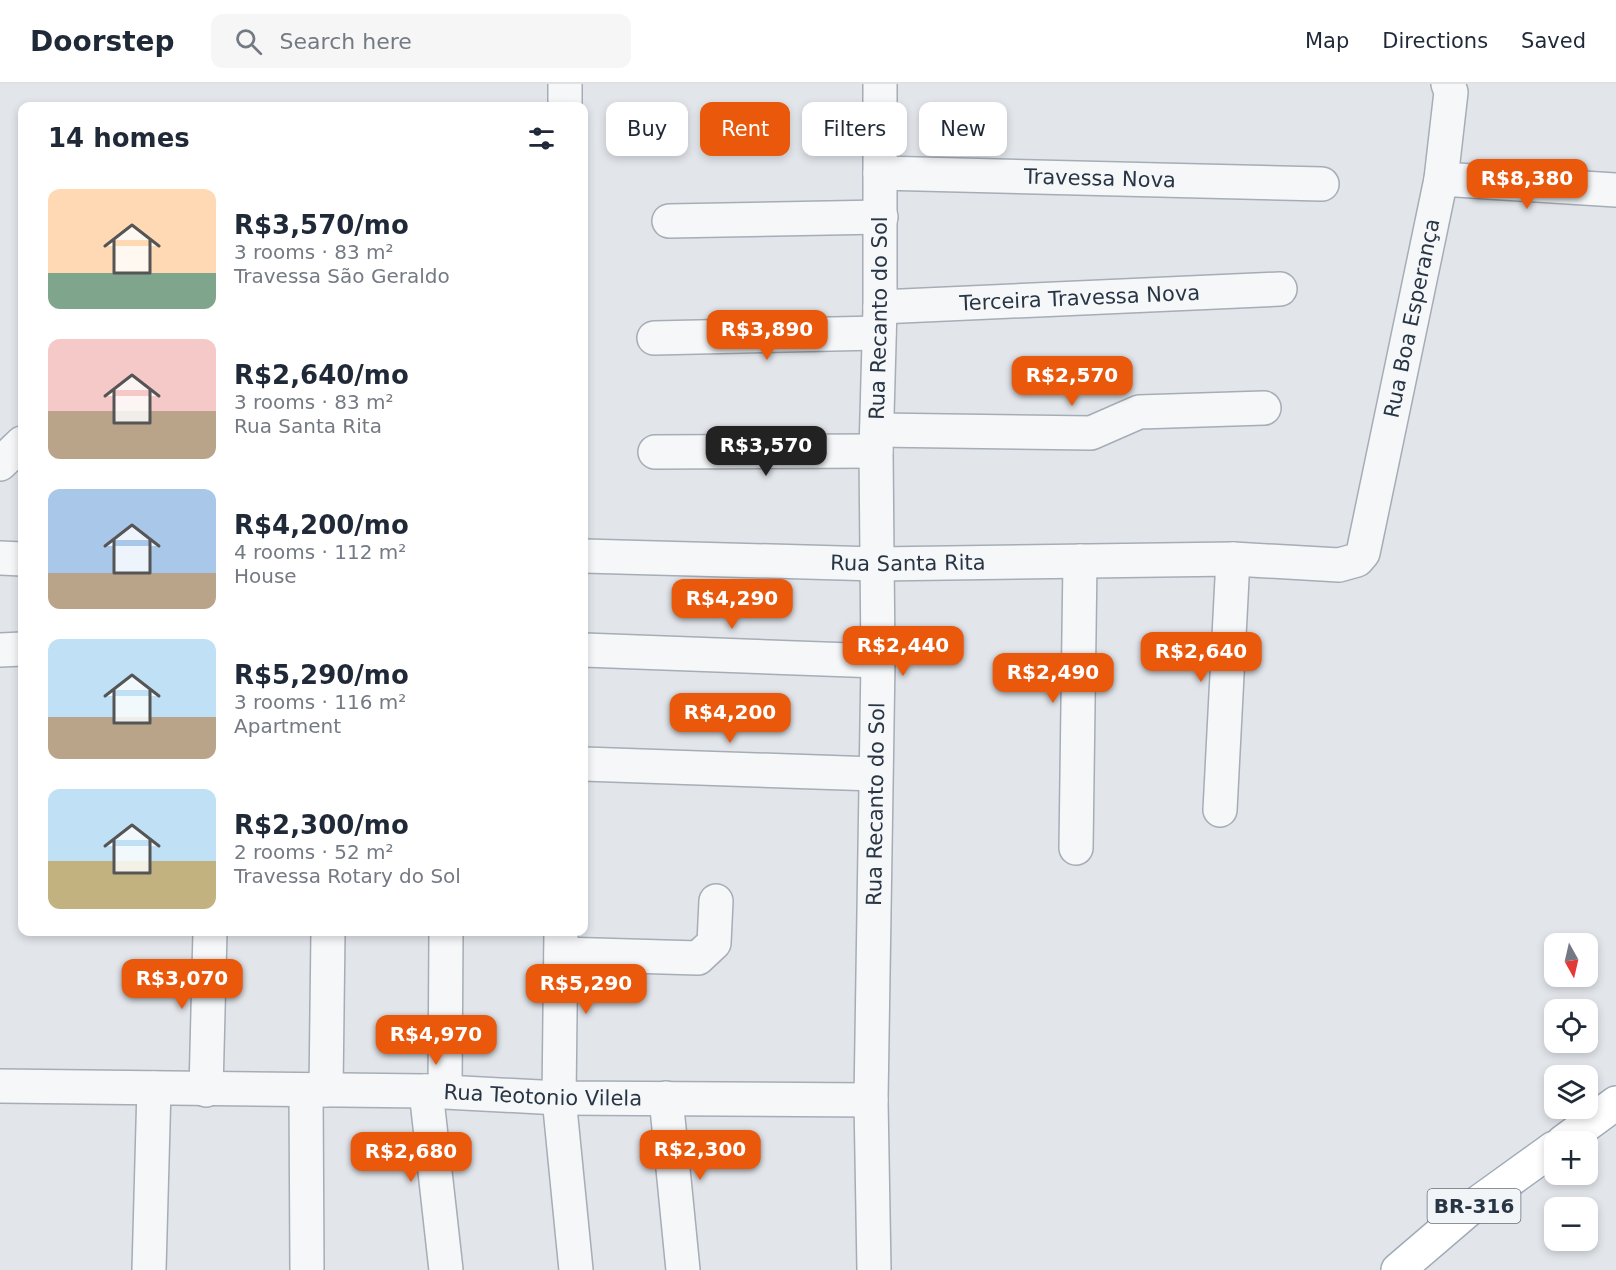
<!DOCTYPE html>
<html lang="en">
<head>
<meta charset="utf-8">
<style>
	body { margin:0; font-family:"DejaVu Sans",sans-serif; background:#f6f6f7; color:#1f2937; height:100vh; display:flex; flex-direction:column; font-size:22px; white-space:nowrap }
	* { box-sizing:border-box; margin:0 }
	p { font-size:20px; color:#747a83 }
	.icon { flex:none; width:33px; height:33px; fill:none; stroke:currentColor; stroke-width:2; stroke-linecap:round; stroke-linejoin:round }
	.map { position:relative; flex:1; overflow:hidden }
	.panel { position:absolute; left:18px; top:18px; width:570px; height:834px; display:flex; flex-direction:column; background:#fff; border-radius:12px; box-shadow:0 3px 9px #0003 }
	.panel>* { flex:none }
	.top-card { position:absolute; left:606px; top:18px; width:570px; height:54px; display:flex; gap:12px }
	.needle { width:39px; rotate:172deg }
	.buttons { position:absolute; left:1544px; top:849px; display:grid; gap:12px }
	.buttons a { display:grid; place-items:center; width:54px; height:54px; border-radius:12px; background:#fff; box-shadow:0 3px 9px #0003; font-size:30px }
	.price { position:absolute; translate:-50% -51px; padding:0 14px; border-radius:12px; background:#ea580c; color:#fff; font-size:20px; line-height:39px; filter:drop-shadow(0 2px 3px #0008) }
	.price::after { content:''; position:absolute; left:50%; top:36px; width:18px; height:14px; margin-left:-9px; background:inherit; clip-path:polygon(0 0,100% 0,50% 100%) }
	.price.current { background:#222; color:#fff }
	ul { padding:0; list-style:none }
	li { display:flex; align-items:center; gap:18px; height:150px; padding:0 30px }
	li span { display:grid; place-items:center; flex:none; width:168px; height:120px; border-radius:12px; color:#555 }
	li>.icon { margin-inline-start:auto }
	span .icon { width:72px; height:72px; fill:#fffc; stroke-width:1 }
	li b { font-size:26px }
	h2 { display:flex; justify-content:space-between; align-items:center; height:72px; padding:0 30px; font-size:26px }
	.chip { padding:0 21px; border-radius:12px; background:#fff; box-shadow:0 3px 9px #0003; font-size:21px; line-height:54px }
	.chip.current { background:#ea580c; color:#fff }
	header { display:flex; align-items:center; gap:36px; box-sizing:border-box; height:84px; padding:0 30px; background:#fff; border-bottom:2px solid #e0e1e3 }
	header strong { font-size:28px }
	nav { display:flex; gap:33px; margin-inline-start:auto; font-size:21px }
	.search { width:420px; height:54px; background:#f6f6f7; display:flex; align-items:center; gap:15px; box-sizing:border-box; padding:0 21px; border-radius:12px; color:#747a83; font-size:22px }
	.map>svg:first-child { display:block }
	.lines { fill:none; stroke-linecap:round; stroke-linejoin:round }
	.minor-casing { stroke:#a6adb6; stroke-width:36 }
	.major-casing { stroke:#a0abb8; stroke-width:36 }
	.minor { stroke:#f5f7f9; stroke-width:33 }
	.major { stroke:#fff; stroke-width:33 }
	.labels { text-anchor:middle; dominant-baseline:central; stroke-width:4.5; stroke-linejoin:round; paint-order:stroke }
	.shield { fill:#f2f5f8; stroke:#656f7b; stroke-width:1.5 }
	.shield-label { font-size:20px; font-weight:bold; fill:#283545 }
	.street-label { font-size:21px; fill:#283545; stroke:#f2f5f8 }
</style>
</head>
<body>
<header>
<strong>Doorstep</strong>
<div class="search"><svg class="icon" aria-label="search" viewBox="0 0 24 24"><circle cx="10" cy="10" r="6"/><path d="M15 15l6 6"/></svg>Search here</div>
<nav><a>Map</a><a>Directions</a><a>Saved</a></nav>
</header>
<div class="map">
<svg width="1616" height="1186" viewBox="0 0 1616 1186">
	<rect width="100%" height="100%" fill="#e2e6eb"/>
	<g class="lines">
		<g class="minor-casing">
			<g id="minor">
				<polyline points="565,0 565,22"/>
				<path id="s1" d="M880,89L1322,100"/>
				<polyline points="1441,95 1616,106"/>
				<polyline points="669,137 881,133"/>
				<path id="s2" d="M880,223L1280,205"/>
				<polyline points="654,254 879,249"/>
				<polyline points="877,346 1091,349 1139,328 1264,324"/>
				<polyline points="655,368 876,367"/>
				<polyline points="0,380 22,359"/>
				<path id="s3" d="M584,472L877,480L1233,475L1339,481L1357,476L1363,469L1441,95L1451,8L1448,0"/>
				<polyline points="0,474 22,475"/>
				<polyline points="0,566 22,565"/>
				<polyline points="584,566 878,577"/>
				<polyline points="584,680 875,690"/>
				<polyline points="1220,726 1233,475"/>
				<polyline points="1076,764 1080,477"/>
				<polyline points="561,848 559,1014 576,1186"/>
				<polyline points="561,870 698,874 714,859 716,817"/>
				<path id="s4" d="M0,1002L426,1007L559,1014L871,1016"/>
				<polyline points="206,1006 210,848"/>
				<polyline points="306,1006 307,1186"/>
				<polyline points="326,1006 328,848"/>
				<polyline points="426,1007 446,1186"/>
				<polyline points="445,1007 446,848"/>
				<polyline points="666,1014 683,1186"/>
				<polyline points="149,1186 154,1004"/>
				<path id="s5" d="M874,1186L871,1016L878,577L876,367L880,223V0"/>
			</g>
		</g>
		<g class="major-casing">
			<g id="major">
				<polyline points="1563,1058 1616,1019"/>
				<polyline points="1398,1186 1468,1126 1554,1064"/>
			</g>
		</g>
		<use href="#minor" class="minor"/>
		<use href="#major" class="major"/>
	</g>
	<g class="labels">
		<rect class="shield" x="1427.5" y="1105" width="93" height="34" rx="4.5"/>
		<g class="shield-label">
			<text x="1474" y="1122">BR-316</text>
		</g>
		<g class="street-label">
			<text stroke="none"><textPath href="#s1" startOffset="220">Travessa Nova</textPath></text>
			<text stroke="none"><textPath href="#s2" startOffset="200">Terceira Travessa Nova</textPath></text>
			<text stroke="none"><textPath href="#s5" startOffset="952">Rua Recanto do Sol</textPath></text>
			<text stroke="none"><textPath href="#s3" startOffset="1023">Rua Boa Esperança</textPath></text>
			<text stroke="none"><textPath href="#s3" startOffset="324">Rua Santa Rita</textPath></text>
			<text stroke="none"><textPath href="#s5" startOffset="466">Rua Recanto do Sol</textPath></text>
			<text stroke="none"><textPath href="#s4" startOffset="543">Rua Teotonio Vilela</textPath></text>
		</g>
	</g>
</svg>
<div class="buttons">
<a><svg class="needle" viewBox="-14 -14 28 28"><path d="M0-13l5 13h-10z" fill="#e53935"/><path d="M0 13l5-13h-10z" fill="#747a83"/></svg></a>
<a><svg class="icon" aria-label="locate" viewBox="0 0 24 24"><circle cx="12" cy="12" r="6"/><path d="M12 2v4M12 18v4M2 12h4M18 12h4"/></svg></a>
<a><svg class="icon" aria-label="layers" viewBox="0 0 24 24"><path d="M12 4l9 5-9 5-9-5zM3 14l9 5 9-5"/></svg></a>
<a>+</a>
<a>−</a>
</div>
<b class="price" style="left:1527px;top:126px">R$8,380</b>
<b class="price" style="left:767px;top:277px">R$3,890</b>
<b class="price" style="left:1072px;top:323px">R$2,570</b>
<b class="price current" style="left:766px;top:393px">R$3,570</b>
<b class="price" style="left:732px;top:546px">R$4,290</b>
<b class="price" style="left:903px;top:593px">R$2,440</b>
<b class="price" style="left:1201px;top:599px">R$2,640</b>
<b class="price" style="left:1053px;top:620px">R$2,490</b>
<b class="price" style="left:730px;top:660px">R$4,200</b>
<b class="price" style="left:182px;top:926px">R$3,070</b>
<b class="price" style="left:586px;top:931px">R$5,290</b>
<b class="price" style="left:436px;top:982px">R$4,970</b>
<b class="price" style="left:700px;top:1097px">R$2,300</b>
<b class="price" style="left:411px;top:1099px">R$2,680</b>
<div class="top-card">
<a class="chip">Buy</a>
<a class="chip current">Rent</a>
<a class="chip">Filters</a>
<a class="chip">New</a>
</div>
<section class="panel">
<h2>14 homes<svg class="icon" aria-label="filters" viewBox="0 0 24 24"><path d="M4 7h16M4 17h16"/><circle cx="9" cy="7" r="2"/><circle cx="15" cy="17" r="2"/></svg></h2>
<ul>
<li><span style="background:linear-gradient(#ffd9b3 70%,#7fa58c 0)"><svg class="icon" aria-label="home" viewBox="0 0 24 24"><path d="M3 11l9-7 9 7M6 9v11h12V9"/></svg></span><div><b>R$3,570/mo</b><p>3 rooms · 83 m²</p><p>Travessa São Geraldo</p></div></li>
<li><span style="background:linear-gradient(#f6c9c9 60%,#b9a48a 0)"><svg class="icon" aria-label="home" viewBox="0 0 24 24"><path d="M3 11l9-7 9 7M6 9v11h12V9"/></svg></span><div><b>R$2,640/mo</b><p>3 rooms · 83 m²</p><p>Rua Santa Rita</p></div></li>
<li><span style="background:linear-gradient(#a9c7e8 70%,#b9a48a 0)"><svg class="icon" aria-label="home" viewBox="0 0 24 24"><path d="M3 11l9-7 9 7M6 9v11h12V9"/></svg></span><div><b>R$4,200/mo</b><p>4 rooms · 112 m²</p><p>House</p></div></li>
<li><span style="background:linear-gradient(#bfe0f5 65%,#b9a48a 0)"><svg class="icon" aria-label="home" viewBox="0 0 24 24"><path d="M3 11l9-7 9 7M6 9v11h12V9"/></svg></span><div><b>R$5,290/mo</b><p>3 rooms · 116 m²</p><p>Apartment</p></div></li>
<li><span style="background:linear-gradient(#bfe0f5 60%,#c2b280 0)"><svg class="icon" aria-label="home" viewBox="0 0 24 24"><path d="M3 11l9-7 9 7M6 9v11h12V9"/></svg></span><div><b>R$2,300/mo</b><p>2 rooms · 52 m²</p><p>Travessa Rotary do Sol</p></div></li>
</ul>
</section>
</div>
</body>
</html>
